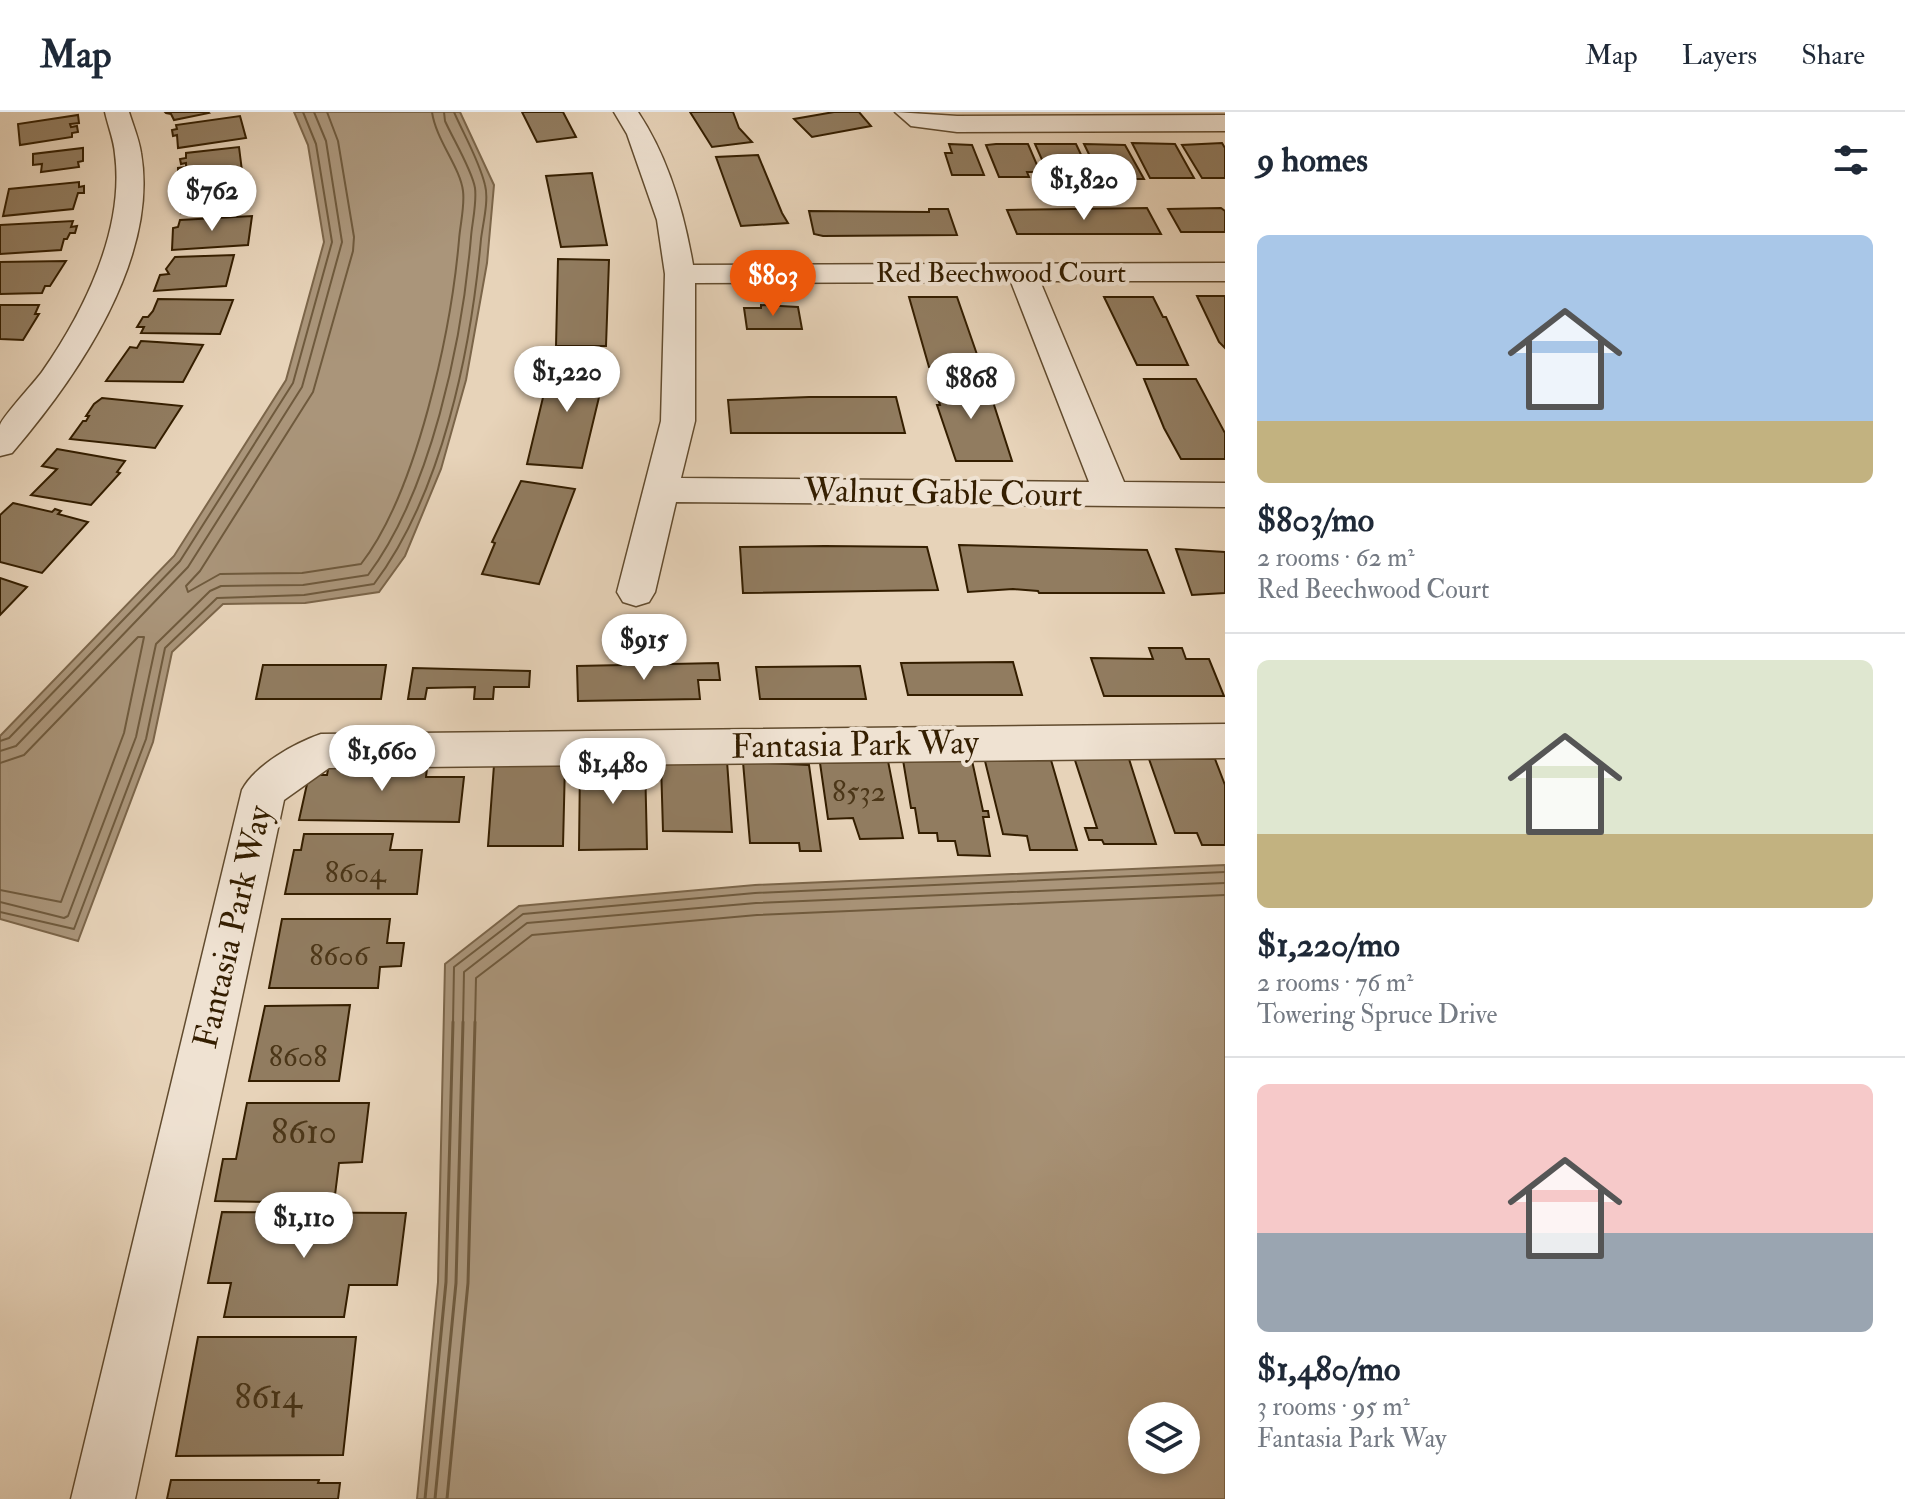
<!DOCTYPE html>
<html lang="en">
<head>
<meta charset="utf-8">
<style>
	body { margin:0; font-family:"IM FELL Double Pica",serif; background:#f6f6f7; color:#1f2937; height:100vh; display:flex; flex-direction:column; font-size:30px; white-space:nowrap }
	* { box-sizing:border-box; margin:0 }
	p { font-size:26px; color:#747a83 }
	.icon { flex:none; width:44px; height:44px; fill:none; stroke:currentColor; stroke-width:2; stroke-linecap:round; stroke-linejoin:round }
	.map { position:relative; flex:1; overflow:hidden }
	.sheet { display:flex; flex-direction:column; background:#fff; width:680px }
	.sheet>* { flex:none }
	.tools { position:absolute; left:1128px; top:1290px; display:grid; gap:16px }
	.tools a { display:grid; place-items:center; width:72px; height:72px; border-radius:50%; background:#fff; box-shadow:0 4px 12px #0003; font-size:40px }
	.price { position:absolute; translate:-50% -68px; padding:0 18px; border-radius:28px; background:#fff; color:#222; font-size:26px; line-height:52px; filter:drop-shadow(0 2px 4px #0008) }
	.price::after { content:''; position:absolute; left:50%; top:48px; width:24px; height:18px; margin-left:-12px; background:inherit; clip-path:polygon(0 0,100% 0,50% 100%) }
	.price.selected { background:#ea580c; color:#fff }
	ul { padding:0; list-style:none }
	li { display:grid; align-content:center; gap:16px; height:424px; padding:0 32px }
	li+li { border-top:2px solid #e0e1e3 }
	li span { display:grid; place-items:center; height:248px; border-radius:12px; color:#555 }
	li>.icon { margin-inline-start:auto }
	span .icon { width:144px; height:144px; fill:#fffc; stroke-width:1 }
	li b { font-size:34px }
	h2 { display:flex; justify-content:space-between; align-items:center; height:96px; padding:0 32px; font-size:34px }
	header { display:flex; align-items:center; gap:48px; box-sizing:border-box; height:112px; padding:0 40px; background:#fff; border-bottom:2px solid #e0e1e3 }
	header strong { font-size:38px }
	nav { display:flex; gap:44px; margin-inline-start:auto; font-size:28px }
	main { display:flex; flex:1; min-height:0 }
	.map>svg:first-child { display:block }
	.water { fill:#aa957a; stroke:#7b6549; stroke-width:2; fill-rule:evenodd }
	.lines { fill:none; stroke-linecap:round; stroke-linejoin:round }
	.shore-far1 { stroke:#6f5a3d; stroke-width:2 }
	.shore { stroke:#6f5a3d; stroke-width:3 }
	.building { fill:#917c60; stroke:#341e00; stroke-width:2 }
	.minor-casing { stroke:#614b2e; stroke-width:3 }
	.minor { fill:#efe2d2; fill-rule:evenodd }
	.labels { text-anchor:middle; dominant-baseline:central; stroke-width:8; stroke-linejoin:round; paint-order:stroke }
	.far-street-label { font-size:28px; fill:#341e00; stroke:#efe2d2 }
	.number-label { font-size:30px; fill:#4b3618 }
	.street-label { font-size:34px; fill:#341e00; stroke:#efe2d2 }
	.near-number-label { font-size:36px; fill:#4b3618 }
</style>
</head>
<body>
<header>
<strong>Map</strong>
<nav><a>Map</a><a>Layers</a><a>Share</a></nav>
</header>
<main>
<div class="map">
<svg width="1225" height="1387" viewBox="0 0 1225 1387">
	<rect width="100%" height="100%" fill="#e7d3b9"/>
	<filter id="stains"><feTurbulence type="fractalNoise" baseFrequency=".0025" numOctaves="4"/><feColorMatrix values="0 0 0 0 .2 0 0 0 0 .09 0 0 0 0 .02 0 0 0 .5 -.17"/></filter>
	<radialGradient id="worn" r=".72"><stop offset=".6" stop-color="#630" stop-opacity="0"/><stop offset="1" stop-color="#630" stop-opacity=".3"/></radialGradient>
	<g class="water">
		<polygon points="294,0 460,0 494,73 487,151 466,268 441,357 405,444 379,480 305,491 223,492 172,540 153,630 78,829 0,807 0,624 174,444 286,268 324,130 308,33"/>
		<path d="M1225,753V1387H417L438,1170L445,852L519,794L755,773ZM1186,1304V1348H1142V1304Z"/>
	</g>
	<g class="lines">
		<g class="shore-far1">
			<path d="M327,0L338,29L354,125L353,139L313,280L200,459L186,474L188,480L220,462L302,461L361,452C417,380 451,219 459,128C460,113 465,94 463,79C460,55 436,28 432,0"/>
			<polyline points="0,629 9,626 180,449 293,271 332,130 316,32 303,0"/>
			<polyline points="0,639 16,634 188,455 302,275 342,130 326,29 314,0"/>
			<polyline points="0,651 24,643 138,525 144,525 124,621 61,790 0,778"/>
			<path d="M0,790L64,806L68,804L136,625L156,532L210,479L221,474L303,473L368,463C431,379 462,230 471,125C472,111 477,91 475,76C472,58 453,27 445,9L444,0"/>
			<path d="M0,800L74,817L146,627L165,536L217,486L304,483L374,472C442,382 471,238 481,127C483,111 489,88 485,73C479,48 464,23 454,0"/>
			<polyline points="453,912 454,855 523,802 755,781 1225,760"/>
			<polyline points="463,912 464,860 527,811 756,791 1225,771"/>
			<polyline points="475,912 476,866 532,823 757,803 1225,783"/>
		</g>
		<g class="shore">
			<polyline points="425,1387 446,1170 453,910"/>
			<polyline points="435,1387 456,1171 463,910"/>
			<polyline points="447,1387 468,1171 475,910"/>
		</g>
	</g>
	<g class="building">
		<polygon points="522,0 563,0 576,25 537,30"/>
		<polygon points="690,0 733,0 739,16 752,30 712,35"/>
		<polygon points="834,0 859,0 871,14 812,25 794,7"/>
		<polygon points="166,1 165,0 208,0 209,1 174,8 171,2"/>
		<polygon points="78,3 79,11 70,12 71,15 77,14 78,20 72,21 72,25 20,33 18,12"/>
		<polygon points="240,4 246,26 178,36 177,23 173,24 172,18 177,17 176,13"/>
		<polygon points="1132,31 1175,32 1194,66 1150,66"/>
		<polygon points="1222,31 1225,36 1225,66 1202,66 1182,33"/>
		<polygon points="949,32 972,33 984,63 952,63 945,41 952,41"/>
		<polygon points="996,32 1028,32 1040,60 1027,60 1029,65 999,65 986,33"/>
		<polygon points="1035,32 1076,32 1091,64 1063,64 1061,59 1047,59"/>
		<polygon points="1084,32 1125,33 1144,67 1101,67"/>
		<polygon points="239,35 242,59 178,69 178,56 186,55 186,51 181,52 180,47 186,46 186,41"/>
		<polygon points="83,36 83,49 78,50 79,55 41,60 42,52 33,53 33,42"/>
		<polygon points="758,43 782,101 788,111 741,114 716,45"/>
		<polygon points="592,61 607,133 561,135 546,64"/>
		<polygon points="79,70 79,75 84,74 84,81 78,81 73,97 3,104 9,77"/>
		<polygon points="222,71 221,76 230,75 229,87 220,87 223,89 220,97 181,101 182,95 178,95 177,90 180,74"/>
		<polygon points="1147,96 1161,122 1017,122 1007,98"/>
		<polygon points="1221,96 1225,99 1225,120 1181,120 1168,97"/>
		<polygon points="929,97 948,97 957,123 823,124 814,122 809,99 929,100"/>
		<polygon points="252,104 248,133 172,138 173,116 178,115 180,108"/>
		<polygon points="73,109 71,115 77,114 75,121 70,121 67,127 64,127 61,138 0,142 0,113"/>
		<polygon points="234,143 226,174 154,179 160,163 169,162 166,157 175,145"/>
		<polygon points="558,147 609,148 606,234 556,234"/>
		<polygon points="66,149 50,174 45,174 42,181 0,182 0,150"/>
		<polygon points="1197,184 1225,184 1225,236 1219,230"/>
		<polygon points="909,185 957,185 981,254 929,255"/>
		<polygon points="1104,185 1153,185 1163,205 1166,205 1188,253 1137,253"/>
		<polygon points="158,187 233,188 220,222 141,221 144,215 137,215 143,205 148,205 153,199"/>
		<polygon points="0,193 39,193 35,202 39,202 23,228 0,227"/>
		<polygon points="761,193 798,195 802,217 747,217 744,196 761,196"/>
		<polygon points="141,229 203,233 183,270 106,269 130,235 137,236"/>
		<polygon points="552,248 607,252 582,356 527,352"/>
		<polygon points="1144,267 1196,267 1225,321 1225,347 1181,347 1164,316"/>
		<polygon points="933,268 986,268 1012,349 956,349 937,293 940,293"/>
		<polygon points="809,285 896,285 905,321 731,321 728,288"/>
		<polygon points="102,286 182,294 155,336 70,327 83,309 86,309 89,304 86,304 94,292"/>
		<polygon points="57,337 125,349 117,360 120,361 91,393 31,383 57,357 42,354"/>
		<polygon points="521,369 575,377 539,472 482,462 495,431 492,430"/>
		<polygon points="13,391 52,400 55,397 61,399 58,402 88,410 42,461 0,450 0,403"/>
		<polygon points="959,433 1147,438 1164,481 1039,481 1038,479 1013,477 968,480"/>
		<polygon points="825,434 927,435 938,478 743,481 740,435"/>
		<polygon points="1176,437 1225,440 1225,481 1192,483"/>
		<polygon points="0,466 27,475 0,503"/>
		<polygon points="1149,536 1182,536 1186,547 1209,547 1224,584 1104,584 1091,546 1153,547"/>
		<polygon points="1013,550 1022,583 908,583 901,551"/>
		<polygon points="718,551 720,568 698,568 700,587 578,589 577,554"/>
		<polygon points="263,553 386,553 381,587 256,587"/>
		<polygon points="860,554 866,587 760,587 756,555"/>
		<polygon points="413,556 530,559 529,575 494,575 493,587 474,587 475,575 427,576 425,587 408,587"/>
		<polygon points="1072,639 1129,647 1156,732 1104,732 1102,728 1089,728 1085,716 1097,716"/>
		<polygon points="902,642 971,644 983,699 988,699 989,705 983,705 990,744 958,743 955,729 938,729 937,721 919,721 915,696 911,696"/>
		<polygon points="330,647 428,648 426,665 464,665 459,710 299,708 309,663 327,663"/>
		<polygon points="1149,647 1215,647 1225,673 1225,733 1202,733 1197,721 1175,721"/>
		<polygon points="1051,648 1077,738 1030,738 1027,724 1003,722 985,649"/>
		<polygon points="601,649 645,649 647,737 579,738 580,654 601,654"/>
		<polygon points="727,649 732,720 663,719 661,651"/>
		<polygon points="888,649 903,726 860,727 853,706 828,707 820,651"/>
		<polygon points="743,650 809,653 821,739 800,739 799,731 750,731"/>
		<polygon points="565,651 563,734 488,734 494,653"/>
		<polygon points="304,722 393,722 390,738 422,738 417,782 285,782 294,738 301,738"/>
		<polygon points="282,807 390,807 387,831 404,831 401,854 380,855 378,876 269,876"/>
		<polygon points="350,893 339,969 249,969 265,894"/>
		<polygon points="247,991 369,991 362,1050 339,1051 335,1083 275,1083 274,1090 215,1089 223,1047 236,1047"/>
		<polygon points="222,1100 406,1101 397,1173 349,1173 344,1205 224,1205 231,1171 208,1171"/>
		<polygon points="198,1225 356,1225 343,1343 176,1344"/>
		<polygon points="171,1368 319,1368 318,1371 340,1371 338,1387 167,1387"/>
	</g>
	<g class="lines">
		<g class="minor-casing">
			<g id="minor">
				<path d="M105,0H129C133,13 139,27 141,41C159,147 77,265 12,341L0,344C0,335 0,321 0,313C3,304 34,271 42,260C84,200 125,117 115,42C114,28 108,14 105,0Z"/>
				<path d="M614,0H638C668,45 684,100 693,153L1225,151V169H1040L1124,370L1225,371V395L676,390L655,480L649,490L636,494L623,490L617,480L661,309L665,162L657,108L627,22ZM1011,170L1089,370L681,366L695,309V171Z"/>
				<polygon points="895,0 957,4 1225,3 1225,19 957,20 911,14"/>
				<path d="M1225,612V646L329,656L284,688L135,1387H71L242,678C255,653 295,631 321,622Z"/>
			</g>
		</g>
		<use href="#minor" class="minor"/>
	</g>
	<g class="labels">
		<g class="far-street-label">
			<text x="1001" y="161">Red Beechwood Court</text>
		</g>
		<g class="number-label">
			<text x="859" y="679">8532</text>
			<text x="355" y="760">8604</text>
			<text x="339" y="843">8606</text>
			<text x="298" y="944">8608</text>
		</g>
		<g class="street-label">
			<text transform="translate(943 381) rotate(1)">Walnut Gable Court</text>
			<text transform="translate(855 633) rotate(-1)">Fantasia Park Way</text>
			<text transform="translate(233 815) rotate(-77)">Fantasia Park Way</text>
		</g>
		<g class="near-number-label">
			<text x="304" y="1019">8610</text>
			<text x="268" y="1284">8614</text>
		</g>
	</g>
	<rect width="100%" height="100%" filter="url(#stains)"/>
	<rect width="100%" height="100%" fill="url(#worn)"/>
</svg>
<div class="tools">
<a><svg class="icon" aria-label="layers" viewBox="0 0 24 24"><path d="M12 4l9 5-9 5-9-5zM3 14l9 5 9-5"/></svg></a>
</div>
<b class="price" style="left:1084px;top:110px">$1,820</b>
<b class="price" style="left:212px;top:121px">$762</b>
<b class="price selected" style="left:773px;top:206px">$803</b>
<b class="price" style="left:567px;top:302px">$1,220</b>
<b class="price" style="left:971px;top:309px">$868</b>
<b class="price" style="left:644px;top:570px">$915</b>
<b class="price" style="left:382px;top:681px">$1,660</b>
<b class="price" style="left:613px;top:694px">$1,480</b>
<b class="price" style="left:304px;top:1148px">$1,110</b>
</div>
<section class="sheet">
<h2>9 homes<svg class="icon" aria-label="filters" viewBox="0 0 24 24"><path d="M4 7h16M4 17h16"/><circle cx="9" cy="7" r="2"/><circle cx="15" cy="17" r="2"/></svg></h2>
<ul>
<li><span style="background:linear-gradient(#a9c7e8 75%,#c2b280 0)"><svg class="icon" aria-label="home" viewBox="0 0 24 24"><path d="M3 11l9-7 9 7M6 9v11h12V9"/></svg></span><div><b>$803/mo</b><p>2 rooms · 62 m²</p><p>Red Beechwood Court</p></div></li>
<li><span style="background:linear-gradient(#dfe7d0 70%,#c2b280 0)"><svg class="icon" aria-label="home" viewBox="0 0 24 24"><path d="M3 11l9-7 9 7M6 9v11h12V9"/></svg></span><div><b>$1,220/mo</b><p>2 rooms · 76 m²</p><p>Towering Spruce Drive</p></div></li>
<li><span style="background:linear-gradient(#f6c9c9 60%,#9aa5b1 0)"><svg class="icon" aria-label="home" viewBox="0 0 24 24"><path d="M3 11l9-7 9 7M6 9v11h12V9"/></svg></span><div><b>$1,480/mo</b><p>3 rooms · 95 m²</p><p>Fantasia Park Way</p></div></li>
</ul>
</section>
</main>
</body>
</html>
